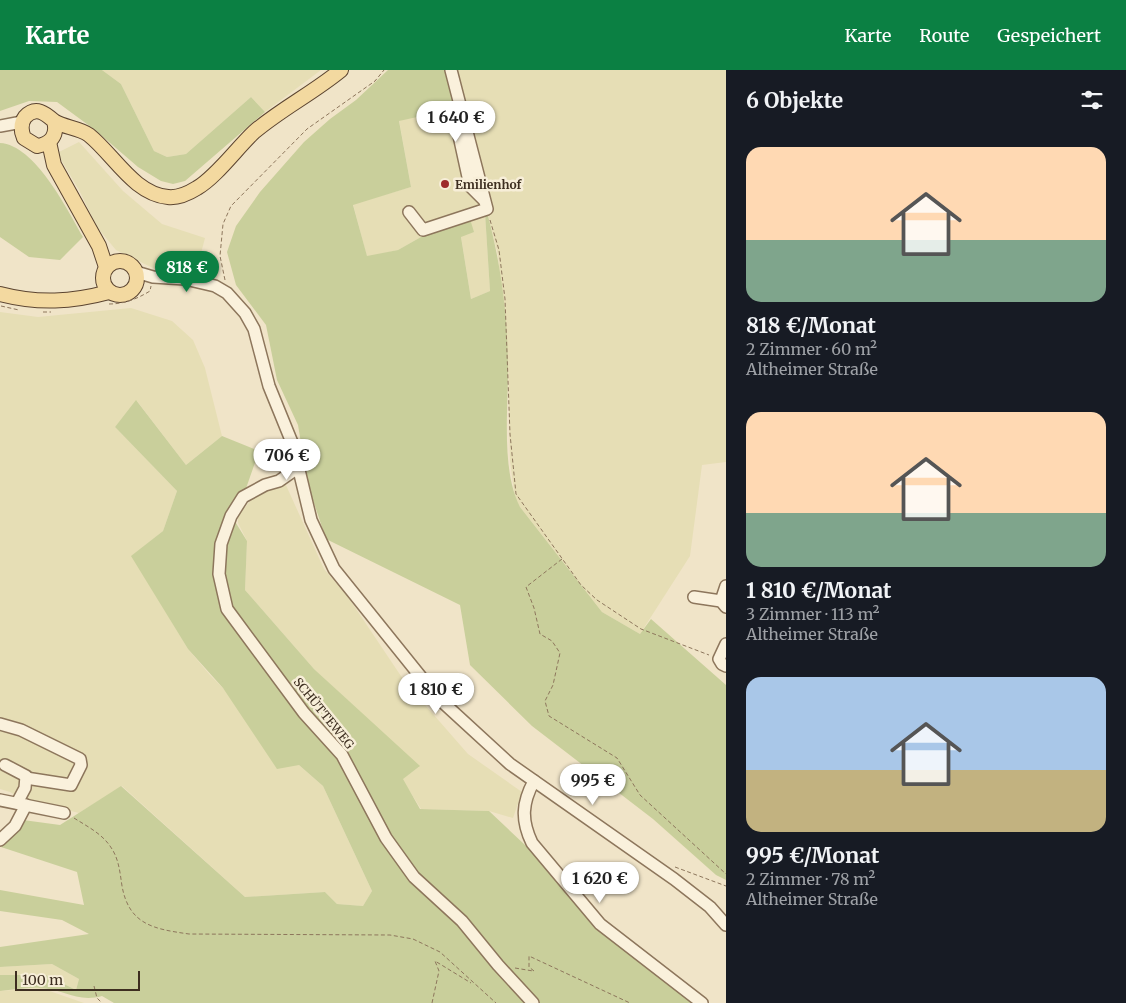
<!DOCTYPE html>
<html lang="de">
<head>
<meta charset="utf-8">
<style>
	body { margin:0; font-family:Merriweather,serif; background:#242831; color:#f1f3f6; height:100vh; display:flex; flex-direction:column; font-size:19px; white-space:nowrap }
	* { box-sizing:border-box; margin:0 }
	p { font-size:16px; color:#9ea1a6 }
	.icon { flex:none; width:28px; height:28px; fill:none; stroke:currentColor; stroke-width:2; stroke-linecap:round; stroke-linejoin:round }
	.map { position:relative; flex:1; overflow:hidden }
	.panel { display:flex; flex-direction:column; background:#171b24; width:400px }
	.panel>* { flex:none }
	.scale { position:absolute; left:15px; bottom:12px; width:125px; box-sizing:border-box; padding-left:5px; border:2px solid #3d2e20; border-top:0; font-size:14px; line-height:18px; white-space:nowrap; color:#3d2e20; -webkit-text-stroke:4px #f7eed8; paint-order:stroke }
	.price { position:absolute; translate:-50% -42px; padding:0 11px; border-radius:18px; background:#fff; color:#222; font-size:16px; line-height:32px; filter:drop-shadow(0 1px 2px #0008) }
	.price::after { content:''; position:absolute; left:50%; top:30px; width:15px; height:11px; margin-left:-8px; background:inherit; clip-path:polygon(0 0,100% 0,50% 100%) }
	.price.on { background:#0b8043; color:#fff }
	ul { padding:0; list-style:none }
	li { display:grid; align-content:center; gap:10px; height:265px; padding:0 20px }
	li span { display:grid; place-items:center; height:155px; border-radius:15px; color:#555 }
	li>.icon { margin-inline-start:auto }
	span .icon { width:90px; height:90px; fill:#fffc; stroke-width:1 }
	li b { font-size:21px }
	h2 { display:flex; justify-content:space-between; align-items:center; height:60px; padding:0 20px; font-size:21px }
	header { display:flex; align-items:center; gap:30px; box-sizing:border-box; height:70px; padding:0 25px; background:#0b8043; color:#fff }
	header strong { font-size:24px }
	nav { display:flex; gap:28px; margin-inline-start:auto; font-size:18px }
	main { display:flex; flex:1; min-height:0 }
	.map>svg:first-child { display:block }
	.farmland { fill:#e6deb5 }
	.green { fill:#c9cf9b }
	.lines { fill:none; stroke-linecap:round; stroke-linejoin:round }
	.minor-casing { stroke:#8d765c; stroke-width:14 }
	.major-casing { stroke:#5b4430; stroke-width:16 }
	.path { stroke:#8d765c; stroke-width:1; stroke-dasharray:4 2.5; stroke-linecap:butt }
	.minor { stroke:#faf1dc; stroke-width:11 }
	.major { stroke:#f3d9a0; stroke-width:14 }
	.poi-dot { fill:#9e2a2b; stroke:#f7eed8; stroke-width:2 }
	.labels { text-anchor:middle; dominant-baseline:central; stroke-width:5; stroke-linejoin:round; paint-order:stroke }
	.poi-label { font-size:12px; font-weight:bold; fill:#3d2e20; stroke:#f7eed8; text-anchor:start }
	.street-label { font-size:12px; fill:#3d2e20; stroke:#f7eed8 }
</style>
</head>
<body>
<header>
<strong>Karte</strong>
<nav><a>Karte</a><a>Route</a><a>Gespeichert</a></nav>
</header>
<main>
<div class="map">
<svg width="726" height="933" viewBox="0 0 726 933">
	<rect width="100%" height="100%" fill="#f0e4c8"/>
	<g class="farmland">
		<polygon points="102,0 321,0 265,42 251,27 186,84 167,87 154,81 121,14"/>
		<polygon points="452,0 726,0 726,392 702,395 690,486 640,564 602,542 520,437 515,428 510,391 508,288 498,185"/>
		<polygon points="458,38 485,143 490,221 471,229 461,166 428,163 398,180 367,187 353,134 411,117 399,50"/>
		<polygon points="79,72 123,121 162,154 205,168 196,202 155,199 116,180 97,157 79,120 57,83"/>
		<polygon points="131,238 172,251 193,270 205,298 222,366 186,395 137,331 115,357 177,421 163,461 132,486 188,579 210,605 299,695 323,716 372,821 363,836 337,834 325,822 245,827 122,716 79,743 20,728 10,722 0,719 0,242 38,247"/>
		<polygon points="285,413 324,499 348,527 405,612 468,684 522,722 513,748 489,741 421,739 402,709 419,697 314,599 245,520 247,471 238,453 238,446 251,430 269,418"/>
		<polygon points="52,894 79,909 76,920 46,905 0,905 0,897"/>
		<polygon points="41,918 84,933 0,933 0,921"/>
	</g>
	<g class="green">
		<polygon points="0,0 102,0 121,14 154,81 167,87 186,84 251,27 265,42 185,111 173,114 161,111 138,97 95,60 57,32 29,31 0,41"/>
		<path d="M388,0H449L458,38L399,51L411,117L353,135L367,186L398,180L428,163L470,149L474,162L461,167L471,229L490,221L485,143L487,142C500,190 507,240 508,290C509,334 500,398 520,437L602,542L640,564L651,549L726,615V810L716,805L653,749L532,656L470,595L460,535L326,469L308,415L298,355L277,310L266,255L236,215L227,182L236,156L260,122L304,72L330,49L356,30Z"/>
		<path d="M0,73C35,75 67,139 83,167L60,190L29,187L0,167Z"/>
		<path d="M136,330L186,395L222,366L259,381L243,427L231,445L247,471L245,520L314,599L420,696L403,709L420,739L489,741L525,775L599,858L694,933H114L102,926C77,933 64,919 40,918C27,917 13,920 0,921V905H46L76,920L79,909L52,894L0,897V877L89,864L62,850L0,841V820L84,835L77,802L1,777L23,750L60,755L121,716L245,827L325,822L337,834L363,836L372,821L323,716L299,695L277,699L223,618L188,579L131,486L163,461L177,421L115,357Z"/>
	</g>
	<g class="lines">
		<g class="minor-casing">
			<g id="minor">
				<polyline points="459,46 458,61 470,116 484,130"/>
				<polyline points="0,56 22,52"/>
				<polyline points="409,142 423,160 487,139 451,0"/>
				<polyline points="136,202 153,207 185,209 215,216 227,223 245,243 254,259 269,316 293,375 311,450 334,499 437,627 510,694 674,809 710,837 726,855"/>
				<polyline points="299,397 279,411 265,415 243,427 231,446 221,474 219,504 227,539 304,643 342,685 386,768 414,807 462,851 498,895 533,933"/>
				<polyline points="694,527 721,531 726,537"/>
				<polyline points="721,531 726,516"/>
				<polyline points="726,574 719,589 722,594 726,596"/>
				<polyline points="0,654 21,660 80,689 81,695 71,715 26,708"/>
				<polyline points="5,695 26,706 25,718 17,733"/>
				<path d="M534,711C522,733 521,750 532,773L600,854L702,933"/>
				<polyline points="0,730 64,743"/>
				<polyline points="0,770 15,756 26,735"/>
			</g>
		</g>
		<g class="major-casing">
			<g id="major">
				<path d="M54,51C58,65 51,74 37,76L24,68C21,61 20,54 25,47C36,35 46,44 54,51C62,57 80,58 89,65C114,85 134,124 168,127C177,128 189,123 197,118C216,107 237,78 254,62C281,39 313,23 341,0"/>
				<polyline points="49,72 54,95 99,176 106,197"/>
				<circle cx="120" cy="208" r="17"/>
				<path d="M0,224C38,234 72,232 109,222"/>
			</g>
		</g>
		<g class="path">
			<polyline points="490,150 499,180 505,229 510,364 516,424 581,515 597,530 641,559 709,585"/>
			<polyline points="225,210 220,186 223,154 231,136 307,59 375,11 384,0"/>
			<path d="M109,234C124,234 137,229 150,221L151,216"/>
			<polyline points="1,236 19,240"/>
			<polyline points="43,242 51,242"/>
			<polyline points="562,489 526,517 534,538 540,564 552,571 560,583 553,615 545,631 549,646 617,688 640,725 726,804"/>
			<path d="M74,748C88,757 103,764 112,779C119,790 120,803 122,816C129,855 154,859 189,864L390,865L413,869L440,882L496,933"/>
			<polyline points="675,797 726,816"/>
			<polyline points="515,898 533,901"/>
			<polyline points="534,901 529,897 529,886 630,933"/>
			<polyline points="94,916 97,928 102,933"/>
			<polyline points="432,933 439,901 435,891 471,913"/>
		</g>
		<use href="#minor" class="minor"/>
		<use href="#major" class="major"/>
	</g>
	<circle class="poi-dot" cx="445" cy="114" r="5"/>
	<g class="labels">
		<g class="poi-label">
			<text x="455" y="114">Emilienhof</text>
		</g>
		<g class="street-label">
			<text transform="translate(324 643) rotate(51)">SCHÜTTEWEG</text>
		</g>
	</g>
</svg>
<div class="scale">100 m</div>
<b class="price" style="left:456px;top:73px">1 640 €</b>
<b class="price on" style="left:187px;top:223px">818 €</b>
<b class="price" style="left:287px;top:411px">706 €</b>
<b class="price" style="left:436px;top:645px">1 810 €</b>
<b class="price" style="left:593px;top:736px">995 €</b>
<b class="price" style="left:600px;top:834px">1 620 €</b>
</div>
<section class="panel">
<h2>6 Objekte<svg class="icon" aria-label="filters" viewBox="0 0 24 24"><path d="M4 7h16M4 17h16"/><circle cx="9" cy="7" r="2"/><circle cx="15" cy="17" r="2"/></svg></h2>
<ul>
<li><span style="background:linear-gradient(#ffd9b3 60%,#7fa58c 0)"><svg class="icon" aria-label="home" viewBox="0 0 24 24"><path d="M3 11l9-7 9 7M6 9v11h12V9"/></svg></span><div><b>818 €/Monat</b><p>2 Zimmer · 60 m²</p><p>Altheimer Straße</p></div></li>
<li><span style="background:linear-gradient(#ffd9b3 65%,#7fa58c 0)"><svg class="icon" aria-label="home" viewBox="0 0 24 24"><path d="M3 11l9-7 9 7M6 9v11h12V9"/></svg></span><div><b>1 810 €/Monat</b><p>3 Zimmer · 113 m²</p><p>Altheimer Straße</p></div></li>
<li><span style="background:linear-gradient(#a9c7e8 60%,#c2b280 0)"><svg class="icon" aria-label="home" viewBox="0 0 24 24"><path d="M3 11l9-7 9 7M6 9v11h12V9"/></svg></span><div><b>995 €/Monat</b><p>2 Zimmer · 78 m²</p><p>Altheimer Straße</p></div></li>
</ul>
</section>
</main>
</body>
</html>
